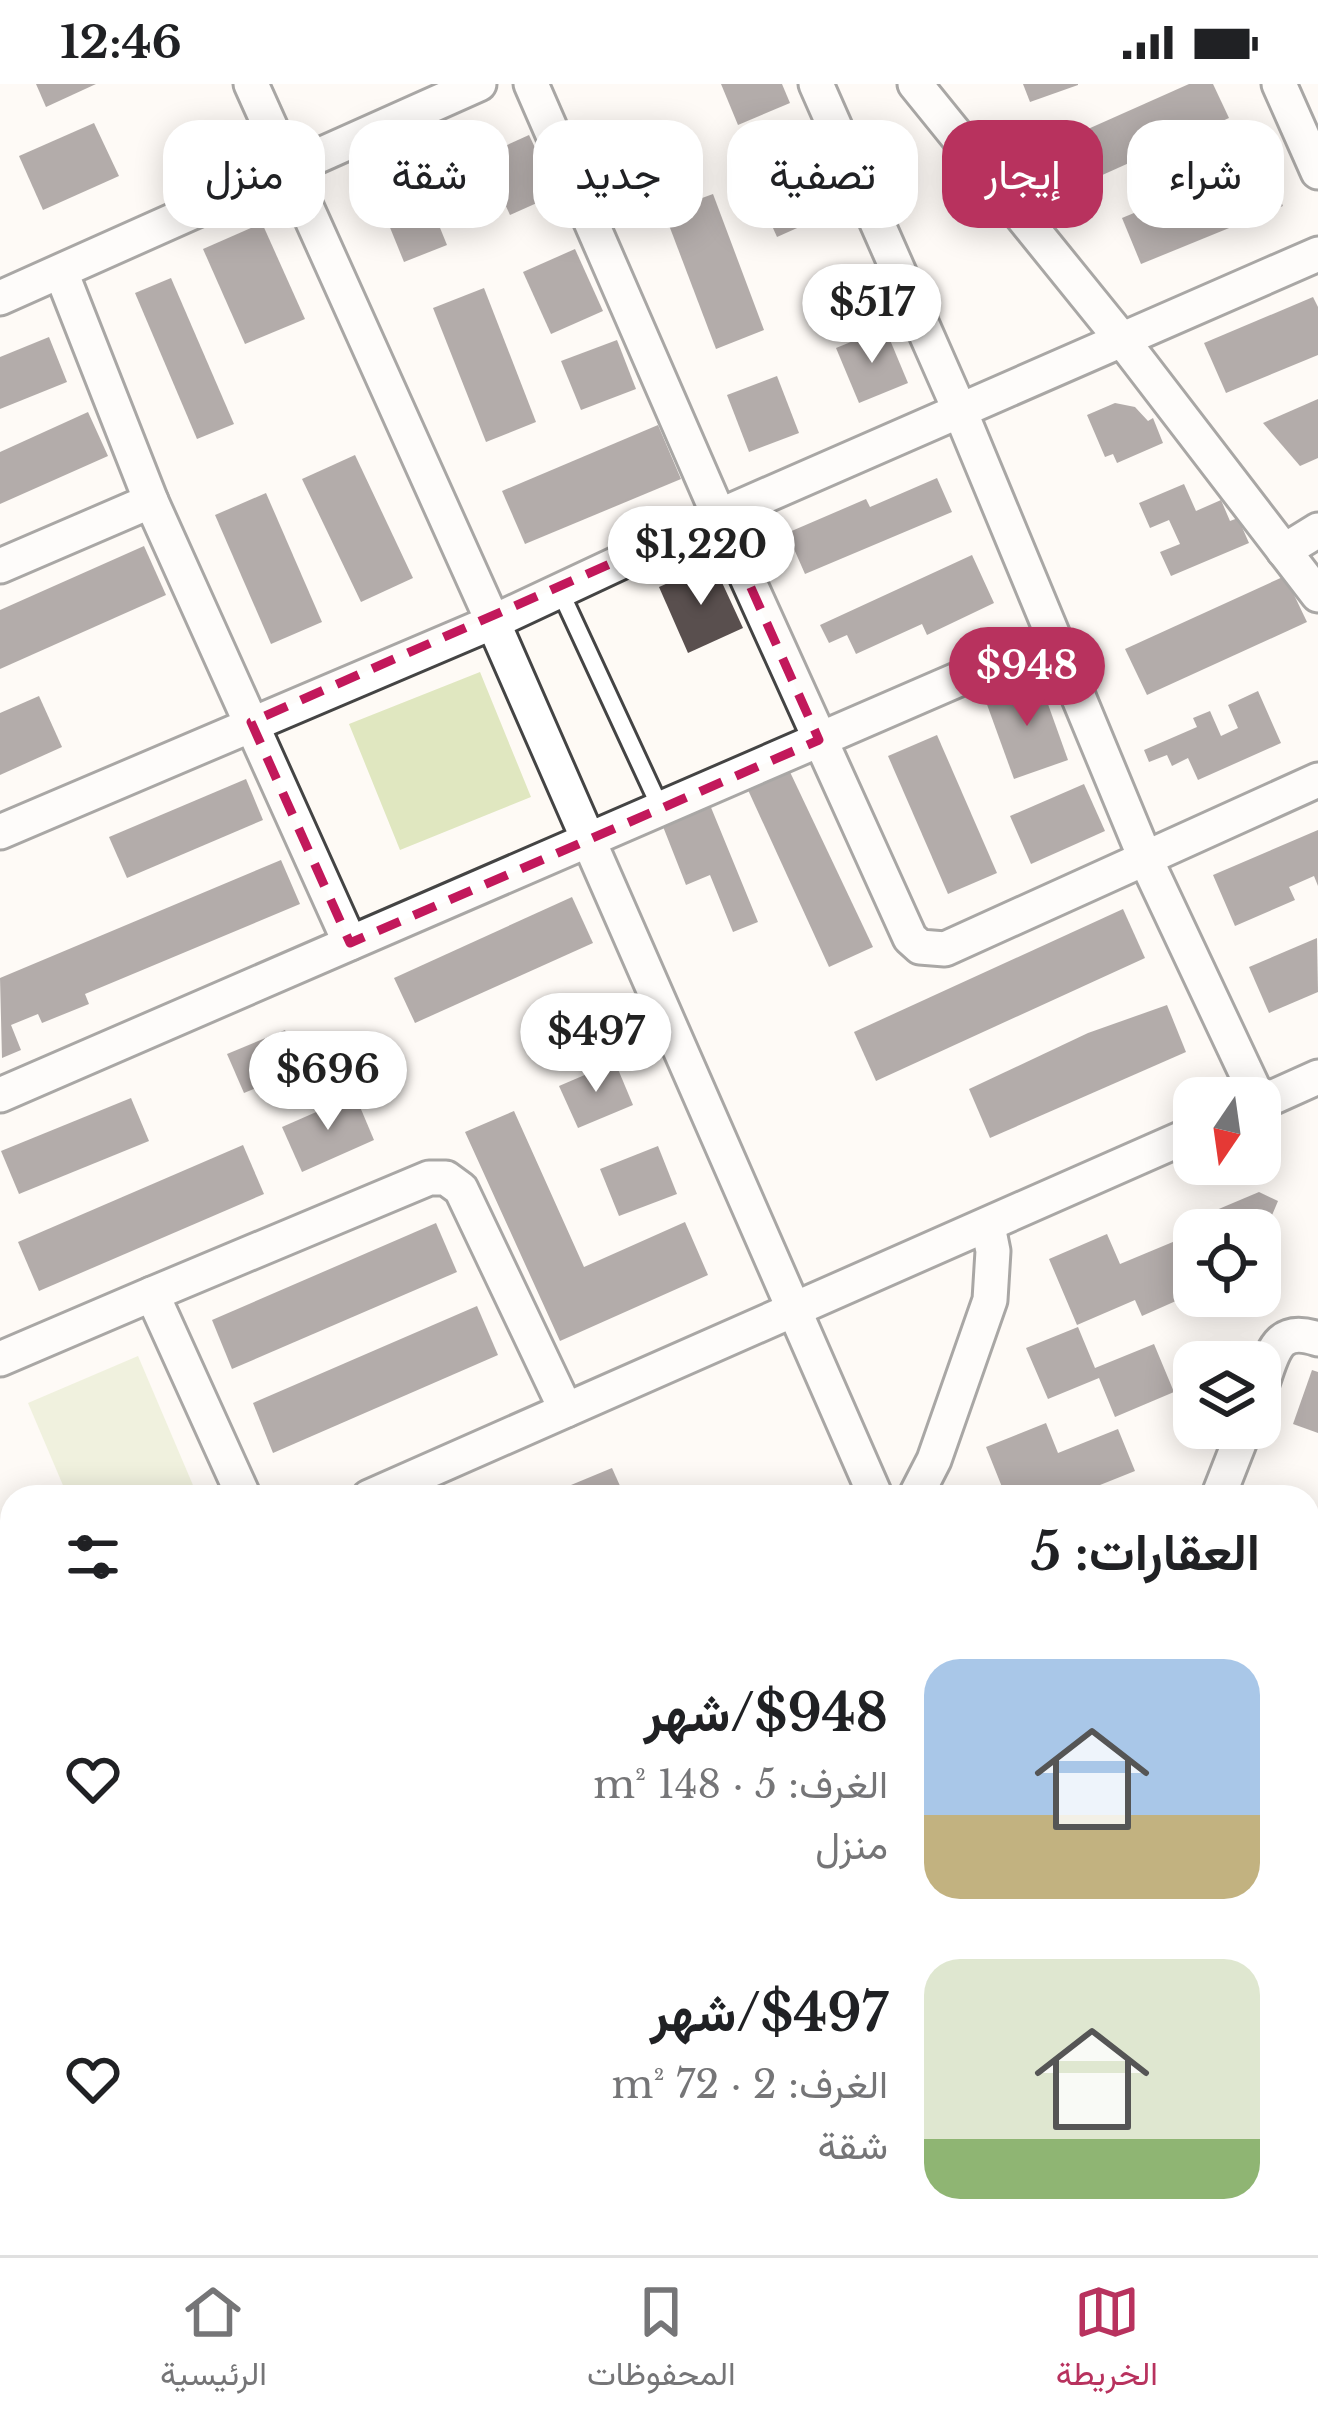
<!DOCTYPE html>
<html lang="ar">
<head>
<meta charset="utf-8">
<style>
	body { margin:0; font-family:"Libre Baskerville",Vazirmatn,serif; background:#f2f2f2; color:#202124; direction:rtl; height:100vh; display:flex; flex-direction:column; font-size:45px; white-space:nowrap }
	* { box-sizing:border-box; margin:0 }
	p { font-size:39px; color:#757577 }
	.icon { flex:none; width:66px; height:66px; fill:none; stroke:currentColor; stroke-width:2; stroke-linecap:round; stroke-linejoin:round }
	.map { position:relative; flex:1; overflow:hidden; direction:ltr }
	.sheet { position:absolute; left:0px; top:1401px; width:1320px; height:771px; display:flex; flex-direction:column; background:#fff; border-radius:36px 36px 0 0; box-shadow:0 6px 30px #0003; direction:rtl }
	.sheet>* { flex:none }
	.top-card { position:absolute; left:36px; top:36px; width:1248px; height:108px; direction:rtl; display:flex; gap:24px }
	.needle { width:78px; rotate:193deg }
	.fabs { position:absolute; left:1173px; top:993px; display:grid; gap:24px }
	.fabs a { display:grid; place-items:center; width:108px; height:108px; border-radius:24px; background:#fff; box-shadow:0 6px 30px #0003; font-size:60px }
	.price { position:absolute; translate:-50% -102px; padding:0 27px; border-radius:42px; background:#fff; color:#222; font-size:39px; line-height:78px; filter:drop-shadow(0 3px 6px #0008) }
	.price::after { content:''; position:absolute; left:50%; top:72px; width:36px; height:27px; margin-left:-18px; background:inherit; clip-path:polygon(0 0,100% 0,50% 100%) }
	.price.selected { background:#b8325e; color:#fff }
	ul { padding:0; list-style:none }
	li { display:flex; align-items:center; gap:36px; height:300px; padding:0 60px }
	li span { display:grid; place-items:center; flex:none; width:336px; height:240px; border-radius:36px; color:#555 }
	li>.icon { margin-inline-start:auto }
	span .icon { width:144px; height:144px; fill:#fffc; stroke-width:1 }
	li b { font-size:51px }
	h2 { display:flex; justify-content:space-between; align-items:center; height:144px; padding:0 60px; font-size:51px }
	.chip { padding:0 42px; border-radius:36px; background:#fff; box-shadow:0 6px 30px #0003; font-size:42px; line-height:108px }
	.chip.selected { background:#b8325e; color:#fff }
	.status { display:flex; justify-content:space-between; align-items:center; height:84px; padding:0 60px; background:#fff; direction:ltr }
	.status svg { height:33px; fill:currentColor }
	.menu { display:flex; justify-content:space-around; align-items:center; height:168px; border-top:3px solid #e0e0e0; background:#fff; font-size:33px; color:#757577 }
	.menu a { display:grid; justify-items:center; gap:6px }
	.menu .selected { color:#b8325e }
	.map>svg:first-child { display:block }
	.green { fill:#e0e7c0 }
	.building { fill:#594f4e }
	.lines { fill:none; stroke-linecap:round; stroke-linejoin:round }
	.lane-casing { stroke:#444; stroke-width:22 }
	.street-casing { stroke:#444; stroke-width:39 }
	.lane { stroke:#fff; stroke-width:16 }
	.street { stroke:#fff; stroke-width:33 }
	.marked { fill:none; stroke:#c2185b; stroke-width:9; stroke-dasharray:24 15; stroke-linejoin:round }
</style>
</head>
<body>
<div class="status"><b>12:46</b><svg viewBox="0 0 49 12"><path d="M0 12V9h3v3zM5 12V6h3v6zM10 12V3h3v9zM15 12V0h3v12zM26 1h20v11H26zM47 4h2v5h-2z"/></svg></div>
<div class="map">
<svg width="1318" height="2171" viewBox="0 0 1318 2171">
	<rect width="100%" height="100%" fill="#fefaf5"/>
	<g class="green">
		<polygon points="480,588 531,713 400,766 349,640"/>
		<polygon points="138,1272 198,1413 68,1413 28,1319"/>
	</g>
	<g class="building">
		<polygon points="36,0 96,0 46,23"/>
		<polygon points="721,0 782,0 790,19 738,41"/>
		<polygon points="1023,0 1078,0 1078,1 1030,18"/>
		<polygon points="1189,0 1213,0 1229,34 1089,97 1070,53"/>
		<polygon points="94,39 119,92 43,126 19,72"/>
		<polygon points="529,51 557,110 510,131 483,72"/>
		<polygon points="795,67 824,132 777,153 748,88"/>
		<polygon points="1263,75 1283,122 1141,180 1122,134"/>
		<polygon points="423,102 447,161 404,178 380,119"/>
		<polygon points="713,110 764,246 716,265 664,128"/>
		<polygon points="262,139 305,235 245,260 203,165"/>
		<polygon points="575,165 603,227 551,250 523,188"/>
		<polygon points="171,194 234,340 197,355 135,209"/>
		<polygon points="484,204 536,338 486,358 433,224"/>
		<polygon points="1313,213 1318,223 1318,271 1226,309 1204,259"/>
		<polygon points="885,244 908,299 859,319 836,264"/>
		<polygon points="49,253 67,298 0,325 0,273"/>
		<polygon points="617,256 636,305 581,326 561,277"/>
		<polygon points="777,292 799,349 749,368 727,311"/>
		<polygon points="1318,315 1318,374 1300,382 1263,339"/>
		<polygon points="1115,319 1135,323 1148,337 1153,334 1163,359 1117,379 1113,370 1105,373 1087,331"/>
		<polygon points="88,328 108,372 0,420 0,368"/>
		<polygon points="658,341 681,395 525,460 502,407"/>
		<polygon points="355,371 413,494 361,518 302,395"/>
		<polygon points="937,394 952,428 805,490 787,449 866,415 870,423"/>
		<polygon points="1184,400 1196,427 1221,416 1230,437 1238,434 1249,459 1171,492 1160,468 1180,460 1169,436 1150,444 1139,419"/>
		<polygon points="266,409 322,538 271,560 215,431"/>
		<polygon points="144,462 166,511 0,585 0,526"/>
		<polygon points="972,471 994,519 927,551 922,540 856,570 847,551 829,559 820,541"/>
		<polygon points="713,479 743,544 688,569 659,503"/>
		<polygon points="1285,492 1307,538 1147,611 1125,565"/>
		<polygon points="1039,595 1068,676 1014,695 985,615"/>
		<polygon points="1258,607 1281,659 1198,696 1188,674 1172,682 1167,671 1149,678 1144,666 1197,643 1193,634 1210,627 1221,652 1238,644 1228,621"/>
		<polygon points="39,612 62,663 0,691 0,629"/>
		<polygon points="937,651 997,789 948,810 888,672"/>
		<polygon points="790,688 873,863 829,883 748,706"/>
		<polygon points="246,695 263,736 127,794 109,753"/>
		<polygon points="1084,700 1105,747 1031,780 1010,732"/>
		<polygon points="710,721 758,838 733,848 710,791 686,801 662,740"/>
		<polygon points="1318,746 1318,802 1314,792 1289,803 1295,816 1235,842 1213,791"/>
		<polygon points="281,776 300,820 85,910 89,920 42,939 38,930 11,941 21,966 2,974 0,894"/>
		<polygon points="572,813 593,859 415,939 394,894"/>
		<polygon points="1123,825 1145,874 876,997 854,948"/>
		<polygon points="1317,854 1318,908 1269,929 1249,883"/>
		<polygon points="1167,921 1186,968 990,1054 969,1005 1088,949"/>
		<polygon points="285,946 302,985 244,1009 227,970"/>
		<polygon points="615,978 633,1021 578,1044 559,1002"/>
		<polygon points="355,1011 374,1056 302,1088 282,1043"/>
		<polygon points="131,1014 149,1057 19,1110 1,1067"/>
		<polygon points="514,1027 584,1183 685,1138 708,1191 560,1257 465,1048"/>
		<polygon points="243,1061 264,1110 39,1207 18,1158"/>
		<polygon points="658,1062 677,1110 619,1132 600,1085"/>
		<polygon points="1259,1108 1278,1117 1260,1160 1260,1146 1199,1146 1195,1135"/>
		<polygon points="436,1139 457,1188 232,1285 212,1236"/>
		<polygon points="1107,1150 1120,1180 1180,1155 1194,1189 1194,1209 1142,1232 1135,1216 1077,1241 1049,1175"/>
		<polygon points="477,1222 498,1271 273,1369 253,1319"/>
		<polygon points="1078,1243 1095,1284 1154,1260 1174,1308 1115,1333 1099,1294 1048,1315 1026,1264"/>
		<polygon points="1312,1286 1318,1288 1318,1349 1293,1340"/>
		<polygon points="1046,1339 1058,1369 1118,1345 1135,1387 1070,1413 1006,1413 986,1363"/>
		<polygon points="612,1384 625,1413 543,1413 571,1401"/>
		<polygon points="1317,1538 1318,1538 1318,1568 1308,1565"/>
		<polygon points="12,1662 12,1713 0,1718 0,1667"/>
		<polygon points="12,1738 12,1791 8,1793 0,1775 0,1743"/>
		<polygon points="0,2034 12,2062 12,2160 53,2160 58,2171 0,2171"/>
		<polygon points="1308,2067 1318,2071 1318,2086 1309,2112"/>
		<polygon points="1092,2160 1150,2160 1147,2171 1088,2171"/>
		<polygon points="1233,2160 1292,2160 1288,2171 1229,2171"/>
	</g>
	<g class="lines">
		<g class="lane-casing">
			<g id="lane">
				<polyline points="560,507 661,725"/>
				<polyline points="790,2171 795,2160"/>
			</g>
		</g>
		<g class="street-casing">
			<g id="street">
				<polyline points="251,0 493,538 876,1413"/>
				<polyline points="531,0 719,432 910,854 920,863 945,865 1318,696"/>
				<polyline points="816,0 960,327 1146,776 1258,1014"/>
				<polyline points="915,0 1123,257 1318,511"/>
				<polyline points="1279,0 1318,88"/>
				<polyline points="0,214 479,0"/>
				<polyline points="151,417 350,859"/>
				<polyline points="1284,467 1318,446"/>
				<polyline points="0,482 151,417 61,188"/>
				<polyline points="0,748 493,538 719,432 1318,170"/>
				<polyline points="0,1011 1054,554"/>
				<polyline points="1260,1019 1318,993"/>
				<polyline points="152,1210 429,1094 446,1094 461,1105 566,1326"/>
				<polyline points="0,1275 152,1210 244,1413"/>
				<path d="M1260,1305C1273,1272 1274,1240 1318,1255"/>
				<polyline points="369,1413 1194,1049"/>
				<polyline points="915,1413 934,1376 990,1216 993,1167 988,1142"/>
				<polyline points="1218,1413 1245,1344"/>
				<polyline points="0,1462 12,1489"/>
				<polyline points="0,1576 12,1571"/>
				<polyline points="1308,1614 1318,1618"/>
				<polyline points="1308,1851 1318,1826"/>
				<polyline points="1308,1898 1318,1902"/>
				<polyline points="0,1918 12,1942"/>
				<polyline points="116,2160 122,2171"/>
				<polyline points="834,2160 862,2171"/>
				<polyline points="330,2171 353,2160"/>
				<polyline points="901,2171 905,2160"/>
				<polyline points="1179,2171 1183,2160"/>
			</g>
		</g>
		<use href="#lane" class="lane"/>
		<use href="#street" class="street"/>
	</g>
	<path d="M0 0H1318V2171H0ZM719,432L819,656L350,859L251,638Z" fill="#fefaf5" fill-opacity=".55" fill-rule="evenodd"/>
	<path class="marked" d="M719,432L819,656L350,859L251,638Z"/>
</svg>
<div class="fabs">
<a><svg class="needle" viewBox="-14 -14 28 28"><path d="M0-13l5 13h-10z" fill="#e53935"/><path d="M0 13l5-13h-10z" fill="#757577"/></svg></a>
<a><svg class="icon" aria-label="locate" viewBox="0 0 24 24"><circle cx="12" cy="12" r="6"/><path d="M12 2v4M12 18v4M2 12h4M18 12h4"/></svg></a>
<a><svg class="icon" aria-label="layers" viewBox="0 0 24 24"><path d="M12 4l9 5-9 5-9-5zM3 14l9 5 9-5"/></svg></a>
</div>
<b class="price" style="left:872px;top:282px">$517</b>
<b class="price" style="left:701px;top:524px">$1,220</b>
<b class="price selected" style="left:1027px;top:645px">$948</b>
<b class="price" style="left:596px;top:1011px">$497</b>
<b class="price" style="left:328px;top:1049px">$696</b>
<div class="top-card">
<a class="chip">شراء</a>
<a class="chip selected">إيجار</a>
<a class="chip">تصفية</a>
<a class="chip">جديد</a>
<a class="chip">شقة</a>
<a class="chip">منزل</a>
</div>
<section class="sheet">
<h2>العقارات: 5<svg class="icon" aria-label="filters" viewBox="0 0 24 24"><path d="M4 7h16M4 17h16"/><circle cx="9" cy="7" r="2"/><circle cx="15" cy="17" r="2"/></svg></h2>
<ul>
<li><span style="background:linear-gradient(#a9c7e8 65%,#c2b280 0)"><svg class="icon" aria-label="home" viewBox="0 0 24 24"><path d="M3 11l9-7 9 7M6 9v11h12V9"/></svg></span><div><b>$948/شهر</b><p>الغرف: 5 · 148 m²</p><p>منزل</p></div><svg class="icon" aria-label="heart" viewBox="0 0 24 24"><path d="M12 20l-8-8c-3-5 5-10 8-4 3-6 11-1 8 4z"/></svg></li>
<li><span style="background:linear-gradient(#dfe7d0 75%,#8fb573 0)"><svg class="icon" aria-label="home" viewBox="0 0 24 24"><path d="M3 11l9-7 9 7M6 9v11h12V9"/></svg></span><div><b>$497/شهر</b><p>الغرف: 2 · 72 m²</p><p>شقة</p></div><svg class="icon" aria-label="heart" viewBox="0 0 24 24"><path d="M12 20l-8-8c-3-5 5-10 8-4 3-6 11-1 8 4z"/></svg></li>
</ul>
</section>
</div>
<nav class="menu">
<a class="selected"><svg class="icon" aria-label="map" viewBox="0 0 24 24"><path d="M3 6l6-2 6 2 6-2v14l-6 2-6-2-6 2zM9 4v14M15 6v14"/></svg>الخريطة</a>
<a><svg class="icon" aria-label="saved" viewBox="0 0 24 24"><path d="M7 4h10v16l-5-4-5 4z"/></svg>المحفوظات</a>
<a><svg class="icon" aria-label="home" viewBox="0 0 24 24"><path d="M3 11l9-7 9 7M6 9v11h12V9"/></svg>الرئيسية</a>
</nav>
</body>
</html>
